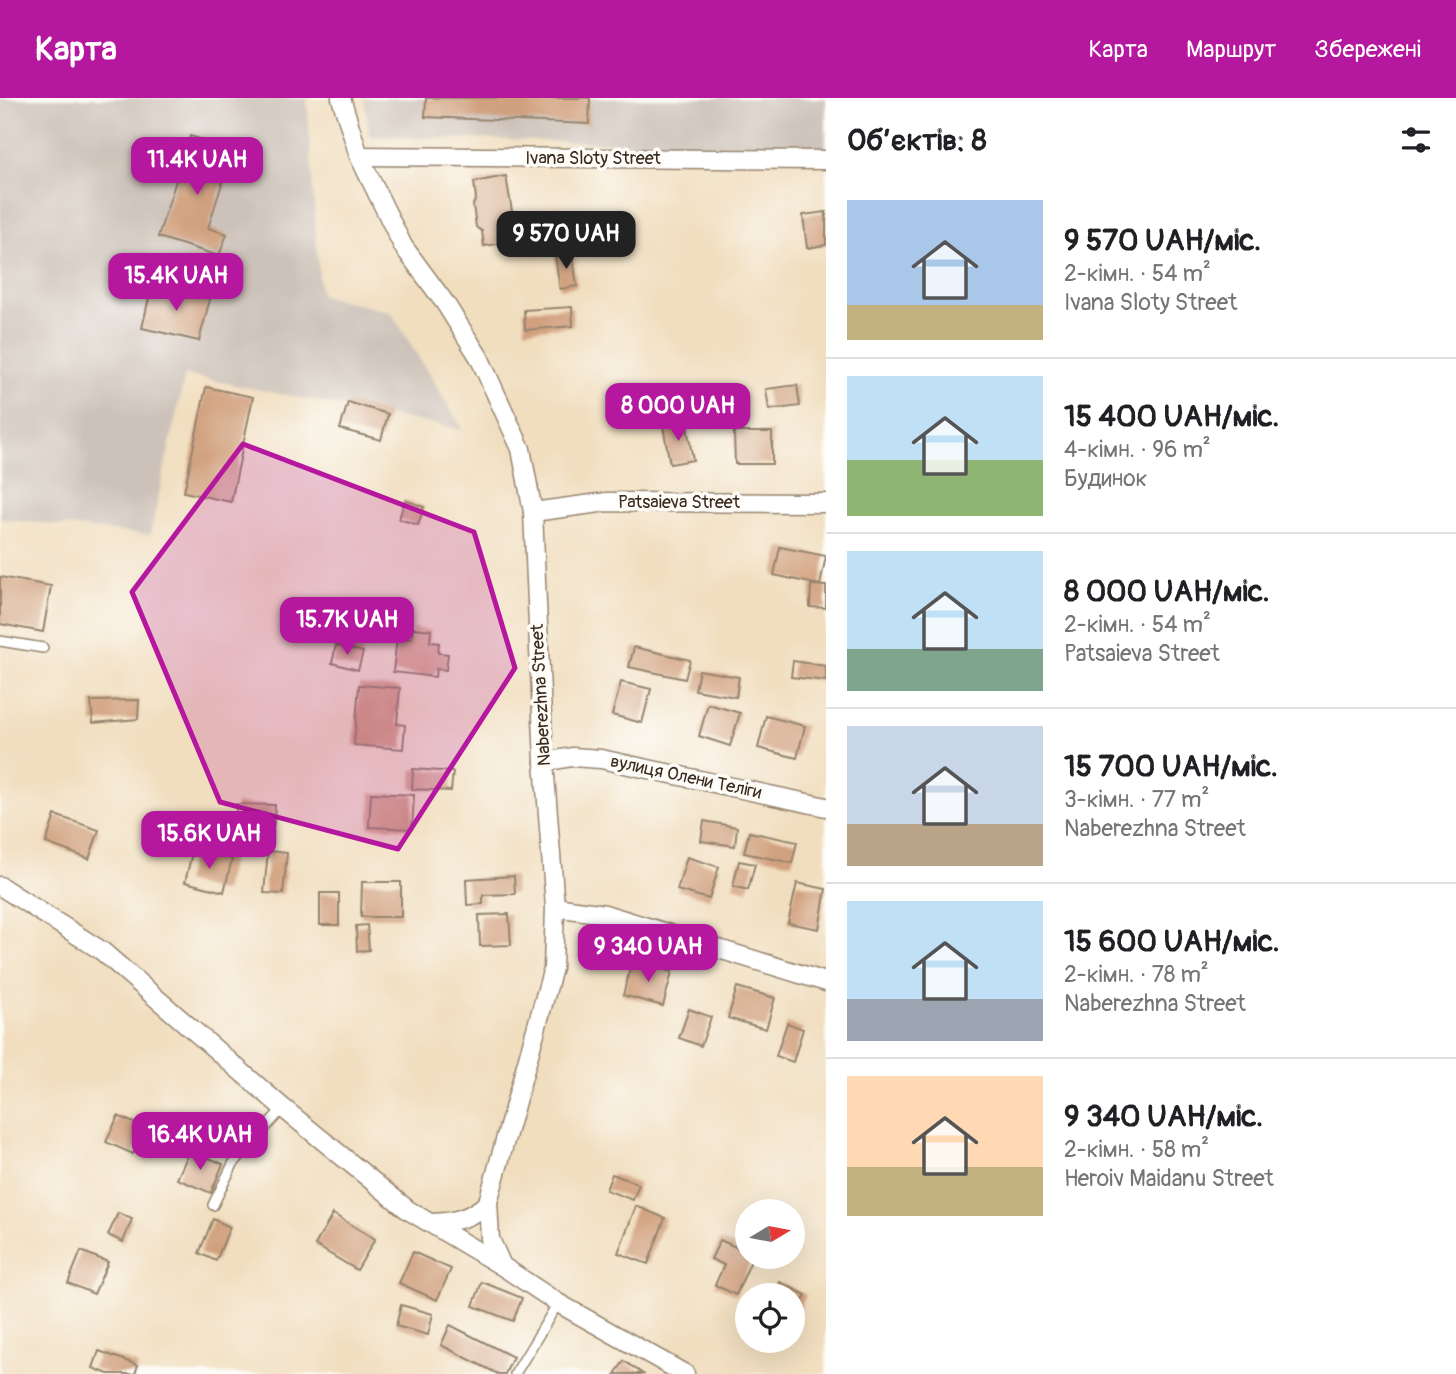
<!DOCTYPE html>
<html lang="uk">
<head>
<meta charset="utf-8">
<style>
	body { margin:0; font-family:Pangolin,sans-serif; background:#f6f6f6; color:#202124; height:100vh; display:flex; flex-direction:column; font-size:26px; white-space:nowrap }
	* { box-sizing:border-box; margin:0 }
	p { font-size:23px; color:#757577 }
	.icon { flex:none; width:38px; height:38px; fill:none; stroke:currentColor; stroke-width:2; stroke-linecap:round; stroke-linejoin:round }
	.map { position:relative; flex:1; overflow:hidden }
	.side { display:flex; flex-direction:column; background:#fff; width:630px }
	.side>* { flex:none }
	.needle { width:46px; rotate:80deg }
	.buttons { position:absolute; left:735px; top:1101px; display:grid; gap:14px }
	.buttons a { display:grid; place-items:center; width:70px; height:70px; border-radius:50%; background:#fff; box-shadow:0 7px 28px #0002; font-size:35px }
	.price { position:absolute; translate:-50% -60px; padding:0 16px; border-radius:14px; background:#b5179e; color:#fff; font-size:23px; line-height:46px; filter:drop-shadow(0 2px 4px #0008) }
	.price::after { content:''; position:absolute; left:50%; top:42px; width:21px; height:16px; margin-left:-10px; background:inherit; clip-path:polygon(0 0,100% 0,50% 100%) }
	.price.selected { background:#222; color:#fff }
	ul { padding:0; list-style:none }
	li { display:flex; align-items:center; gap:21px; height:175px; padding:0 21px }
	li+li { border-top:2px solid #e0e0e0 }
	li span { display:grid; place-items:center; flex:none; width:196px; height:140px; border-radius:0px; color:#555 }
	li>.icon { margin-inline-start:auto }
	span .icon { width:84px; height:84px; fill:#fffc; stroke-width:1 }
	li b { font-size:30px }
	h2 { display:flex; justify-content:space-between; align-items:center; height:84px; padding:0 21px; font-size:30px }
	header { display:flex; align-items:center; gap:42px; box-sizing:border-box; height:98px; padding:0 35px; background:#b5179e; color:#fff }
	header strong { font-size:33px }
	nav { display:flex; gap:38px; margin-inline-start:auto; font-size:24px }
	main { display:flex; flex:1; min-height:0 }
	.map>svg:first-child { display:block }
	.industrial { fill:#cdc2b9 }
	.building { fill:#d1a07e }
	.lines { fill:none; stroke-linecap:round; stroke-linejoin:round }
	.lane-casing { stroke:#96846e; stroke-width:12 }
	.street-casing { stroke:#96846e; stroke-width:21 }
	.lane { stroke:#fff; stroke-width:9 }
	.street { stroke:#fff; stroke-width:18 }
	.marked { fill:#b5179e; fill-opacity:0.2; stroke:#b5179e; stroke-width:5; stroke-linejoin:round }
	.labels { text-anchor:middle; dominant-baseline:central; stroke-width:7; stroke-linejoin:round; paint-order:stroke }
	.street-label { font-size:18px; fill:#3b2a1e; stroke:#fdfcf7 }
</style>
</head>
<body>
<header>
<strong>Карта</strong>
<nav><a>Карта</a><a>Маршрут</a><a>Збережені</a></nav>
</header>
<main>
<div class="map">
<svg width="826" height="1276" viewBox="0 0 826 1276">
	<rect width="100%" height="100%" fill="#fdfcf7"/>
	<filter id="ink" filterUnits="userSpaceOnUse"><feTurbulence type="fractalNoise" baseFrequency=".0143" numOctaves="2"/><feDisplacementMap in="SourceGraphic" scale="14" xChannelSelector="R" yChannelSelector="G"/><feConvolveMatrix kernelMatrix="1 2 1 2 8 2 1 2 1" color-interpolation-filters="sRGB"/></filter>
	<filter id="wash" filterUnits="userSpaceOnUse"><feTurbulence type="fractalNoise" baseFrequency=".00686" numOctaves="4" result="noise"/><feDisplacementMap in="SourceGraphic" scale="28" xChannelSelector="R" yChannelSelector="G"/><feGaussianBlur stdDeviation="1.57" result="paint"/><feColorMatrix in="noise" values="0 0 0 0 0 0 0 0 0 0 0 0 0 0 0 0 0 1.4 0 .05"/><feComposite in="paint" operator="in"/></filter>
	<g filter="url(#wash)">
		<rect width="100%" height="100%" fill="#f1debf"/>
		<g class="industrial">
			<polygon points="0,0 307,0 320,197 391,214 463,332 185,277 150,437 0,421"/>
			<polygon points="364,0 826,0 826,51 370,38"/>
		</g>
		<g id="blocks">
			<g class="building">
				<polygon points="426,0 590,0 589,26 425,19"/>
				<polygon points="190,38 233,51 208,130 227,136 219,158 158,139"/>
				<polygon points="506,78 517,143 484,148 482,133 476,129 473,107 476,100 474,84"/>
				<polygon points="826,114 826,147 807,150 803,117"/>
				<polygon points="572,155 577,188 560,191 555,157"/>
				<polygon points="152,187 210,201 199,243 142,230"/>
				<polygon points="572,209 573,228 525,232 524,212"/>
				<polygon points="797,287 800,308 769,312 766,291"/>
				<polygon points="206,289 253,299 231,404 184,394"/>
				<polygon points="663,300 665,314 634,320 632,305"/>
				<polygon points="348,304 388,316 381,342 340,331"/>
				<polygon points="686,324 693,362 670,366 663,328"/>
				<polygon points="734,334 772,334 772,366 735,366"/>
				<polygon points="405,402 424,409 418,427 399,421"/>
				<polygon points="780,449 826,458 820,487 774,477"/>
				<polygon points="0,479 51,488 43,534 0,526"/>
				<polygon points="811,487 826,488 826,510 810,509"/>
				<polygon points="413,530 431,532 430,544 439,545 438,555 448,556 446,572 436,571 435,579 393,574 397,540 412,541"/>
				<polygon points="336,547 363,554 358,572 332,565"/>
				<polygon points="634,549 690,562 685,581 629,569"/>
				<polygon points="793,563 826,568 826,583 791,579"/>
				<polygon points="699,572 739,579 736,599 695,592"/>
				<polygon points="621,584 651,591 642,625 612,617"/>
				<polygon points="359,587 400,590 397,626 405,627 403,651 354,647"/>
				<polygon points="139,602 138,621 93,625 91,603"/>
				<polygon points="708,606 740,615 730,648 699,638"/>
				<polygon points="766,618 805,628 797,660 758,650"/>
				<polygon points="413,671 453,674 451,693 412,691"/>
				<polygon points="371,695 414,697 412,731 369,729"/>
				<polygon points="236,706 275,707 274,726 236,725"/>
				<polygon points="55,717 99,732 89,761 46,745"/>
				<polygon points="704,723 737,729 735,748 701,743"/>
				<polygon points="749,734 797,744 792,765 744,755"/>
				<polygon points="193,751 232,761 224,794 185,784"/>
				<polygon points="268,753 287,755 283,796 264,795"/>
				<polygon points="687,759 719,769 709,801 677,792"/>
				<polygon points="739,763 755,766 748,792 733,788"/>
				<polygon points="514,778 515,796 483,797 483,806 467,807 466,781"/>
				<polygon points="362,784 401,784 401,819 361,819"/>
				<polygon points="797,785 826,791 819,831 788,825"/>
				<rect x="320" y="795" width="19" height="32"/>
				<polygon points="509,816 511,847 480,848 479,817"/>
				<polygon points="367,827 369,852 357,853 356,828"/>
				<polygon points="632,863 672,874 663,908 623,897"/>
				<polygon points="737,889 775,900 766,931 728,920"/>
				<polygon points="689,911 711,919 701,948 679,940"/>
				<polygon points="787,925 803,931 793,964 776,958"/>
				<polygon points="118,1018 145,1030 133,1056 106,1044"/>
				<polygon points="190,1052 223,1066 211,1095 177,1081"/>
				<polygon points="612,1076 639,1086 633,1102 606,1092"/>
				<polygon points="636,1108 665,1120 648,1166 618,1155"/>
				<polygon points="118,1115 132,1121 123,1144 108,1137"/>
				<polygon points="333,1116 375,1141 357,1172 315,1147"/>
				<polygon points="213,1121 230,1129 216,1163 199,1155"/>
				<polygon points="720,1142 747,1154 747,1158 753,1158 736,1197 715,1187 724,1167 711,1161"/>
				<polygon points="81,1153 108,1164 94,1196 68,1185"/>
				<polygon points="413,1154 451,1171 437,1202 399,1185"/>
				<polygon points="482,1184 522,1200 513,1223 473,1208"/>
				<polygon points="780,1184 806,1197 793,1224 793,1197 774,1197"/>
				<polygon points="401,1207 433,1216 428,1237 396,1228"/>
				<polygon points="450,1227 513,1259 505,1276 498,1276 441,1247"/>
				<polygon points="99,1253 138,1267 135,1276 108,1276 93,1270"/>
				<polygon points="624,1263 643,1276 615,1276"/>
			</g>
		</g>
	</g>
	<g filter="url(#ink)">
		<use href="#blocks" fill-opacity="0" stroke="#96846e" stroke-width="2"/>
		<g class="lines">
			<g class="lane-casing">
				<g id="lane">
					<polyline points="0,543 43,550"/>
					<polyline points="213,1107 233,1066 283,1010"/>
					<polyline points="515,1276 558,1205"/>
				</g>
			</g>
			<g class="street-casing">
				<g id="street">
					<polyline points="341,0 359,58 403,148 445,205 479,259 521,351 533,414 544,664 555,809 553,870 488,1104 490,1141 502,1168"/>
					<polyline points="359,58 826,62"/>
					<polyline points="533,414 607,404 826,405"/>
					<polyline points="544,664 572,659 601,661 826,709"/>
					<polyline points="0,788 102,853 283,1010 408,1112 502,1168 558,1205 685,1276"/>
					<polyline points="555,809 605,816 826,884"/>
					<path d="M431,1125C454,1124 471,1121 488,1104"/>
				</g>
			</g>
			<use href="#lane" class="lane"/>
			<use href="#street" class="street"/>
		</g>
	</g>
	<path class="marked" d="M243,346L474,434L515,570L398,751L220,704L132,494Z"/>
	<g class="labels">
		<g class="street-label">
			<text x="593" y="60">Ivana Sloty Street</text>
			<text x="679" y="404">Patsaieva Street</text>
			<text transform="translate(541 597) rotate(-93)">Naberezhna Street</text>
			<text transform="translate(686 679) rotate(12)">вулиця Олени Теліги</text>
		</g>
	</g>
</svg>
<div class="buttons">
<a><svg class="needle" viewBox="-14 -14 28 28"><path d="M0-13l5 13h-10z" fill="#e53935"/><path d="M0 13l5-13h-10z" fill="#757577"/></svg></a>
<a><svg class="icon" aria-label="locate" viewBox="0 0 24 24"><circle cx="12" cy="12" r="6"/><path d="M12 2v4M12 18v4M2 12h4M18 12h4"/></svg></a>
</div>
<b class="price" style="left:197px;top:99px">11.4K UAH</b>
<b class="price selected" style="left:566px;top:173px">9 570 UAH</b>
<b class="price" style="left:176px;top:215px">15.4K UAH</b>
<b class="price" style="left:678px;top:345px">8 000 UAH</b>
<b class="price" style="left:347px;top:559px">15.7K UAH</b>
<b class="price" style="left:209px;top:773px">15.6K UAH</b>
<b class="price" style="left:648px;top:886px">9 340 UAH</b>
<b class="price" style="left:200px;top:1074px">16.4K UAH</b>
</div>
<section class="side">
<h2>Об’єктів: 8<svg class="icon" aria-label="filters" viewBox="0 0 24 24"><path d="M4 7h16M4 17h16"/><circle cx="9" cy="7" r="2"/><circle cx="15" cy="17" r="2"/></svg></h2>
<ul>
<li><span style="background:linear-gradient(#a9c7e8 75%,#c2b280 0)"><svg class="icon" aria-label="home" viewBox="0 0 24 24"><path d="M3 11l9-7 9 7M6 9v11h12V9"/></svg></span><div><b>9 570 UAH/міс.</b><p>2-кімн. · 54 m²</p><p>Ivana Sloty Street</p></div></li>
<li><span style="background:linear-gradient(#bfe0f5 60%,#8fb573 0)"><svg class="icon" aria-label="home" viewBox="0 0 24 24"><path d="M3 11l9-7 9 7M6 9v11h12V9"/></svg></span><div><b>15 400 UAH/міс.</b><p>4-кімн. · 96 m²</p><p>Будинок</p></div></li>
<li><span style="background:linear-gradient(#bfe0f5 70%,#7fa58c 0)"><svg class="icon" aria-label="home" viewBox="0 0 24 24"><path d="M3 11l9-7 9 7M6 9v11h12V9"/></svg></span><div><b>8 000 UAH/міс.</b><p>2-кімн. · 54 m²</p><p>Patsaieva Street</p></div></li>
<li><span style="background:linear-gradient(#c9d6e8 70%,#b9a48a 0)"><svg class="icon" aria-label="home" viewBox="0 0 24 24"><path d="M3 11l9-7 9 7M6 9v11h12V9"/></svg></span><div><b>15 700 UAH/міс.</b><p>3-кімн. · 77 m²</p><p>Naberezhna Street</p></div></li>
<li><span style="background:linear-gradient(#bfe0f5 70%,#9aa5b1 0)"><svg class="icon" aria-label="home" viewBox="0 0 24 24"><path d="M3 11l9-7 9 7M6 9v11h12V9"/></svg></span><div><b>15 600 UAH/міс.</b><p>2-кімн. · 78 m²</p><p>Naberezhna Street</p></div></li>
<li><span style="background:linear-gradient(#ffd9b3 65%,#c2b280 0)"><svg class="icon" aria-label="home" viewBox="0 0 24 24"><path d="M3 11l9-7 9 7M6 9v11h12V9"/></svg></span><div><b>9 340 UAH/міс.</b><p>2-кімн. · 58 m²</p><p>Heroiv Maidanu Street</p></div></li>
</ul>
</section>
</main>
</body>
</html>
